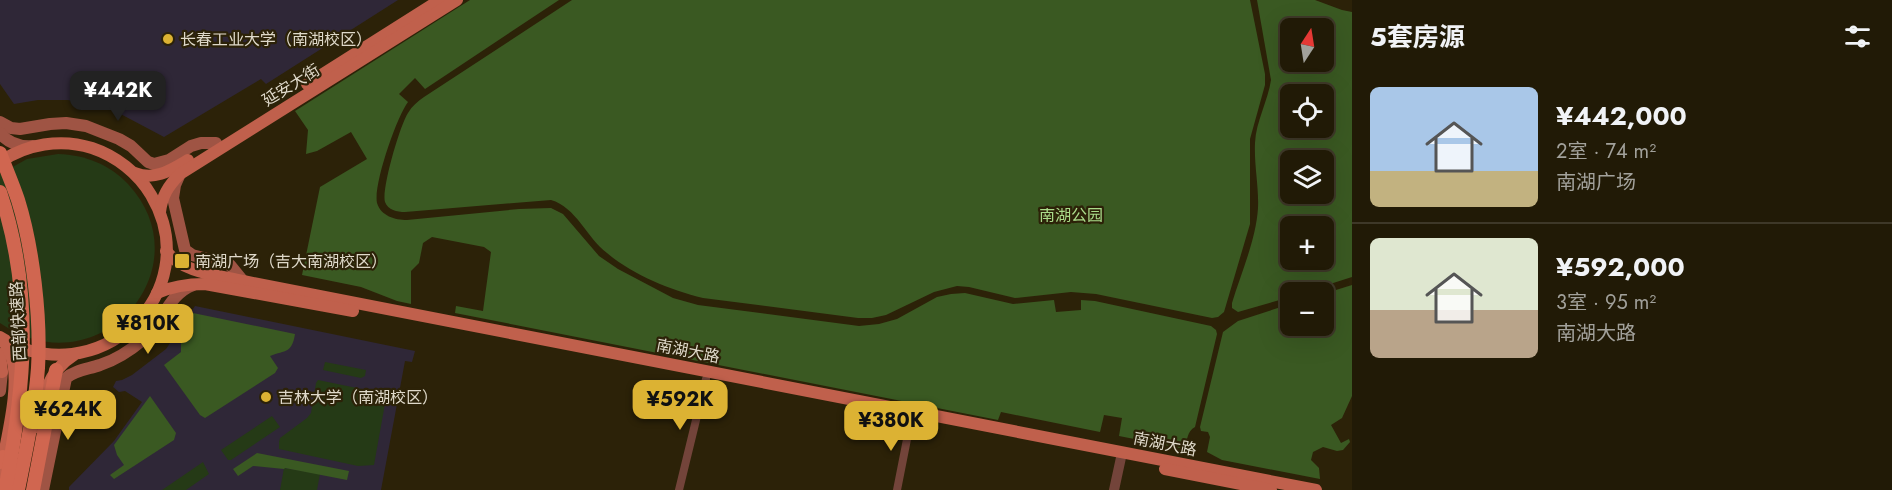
<!DOCTYPE html>
<html lang="zh">
<head>
<meta charset="utf-8">
<style>
	body { margin:0; font-family:Jost,"Noto Sans SC",sans-serif; background:#2d2714; color:#f1f3f6; height:100vh; display:flex; flex-direction:column; font-size:22px; white-space:nowrap }
	* { box-sizing:border-box; margin:0 }
	p { font-size:20px; color:#a2a19b }
	.icon { flex:none; width:33px; height:33px; fill:none; stroke:currentColor; stroke-width:2; stroke-linecap:round; stroke-linejoin:round }
	.map { position:relative; flex:1; overflow:hidden }
	.details { display:flex; flex-direction:column; background:#211a06; width:540px }
	.details>* { flex:none }
	.needle { width:39px; rotate:12deg }
	.buttons { position:absolute; left:1280px; top:18px; display:grid; gap:12px }
	.buttons a { display:grid; place-items:center; width:54px; height:54px; border-radius:9px; background:#211a06; box-shadow:0 6px 24px #0002,0 0 0 2px #3e3828; font-size:30px }
	.price { position:absolute; translate:-50% -51px; padding:0 14px; border-radius:12px; background:#dcb233; color:#111; font-size:20px; line-height:39px; filter:drop-shadow(0 2px 3px #0008) }
	.price::after { content:''; position:absolute; left:50%; top:36px; width:18px; height:14px; margin-left:-9px; background:inherit; clip-path:polygon(0 0,100% 0,50% 100%) }
	.price.active { background:#222; color:#fff }
	ul { padding:0; list-style:none }
	li { display:flex; align-items:center; gap:18px; height:150px; padding:0 18px }
	li+li { border-top:2px solid #3e3828 }
	li span { display:grid; place-items:center; flex:none; width:168px; height:120px; border-radius:9px; color:#555 }
	li>.icon { margin-inline-start:auto }
	span .icon { width:72px; height:72px; fill:#fffc; stroke-width:1 }
	li b { font-size:26px }
	h2 { display:flex; justify-content:space-between; align-items:center; height:72px; padding:0 18px; font-size:26px }
	main { display:flex; flex:1; min-height:0 }
	.map>svg:first-child { display:block }
	.education { fill:#2f2737 }
	.green { fill:#253a16 }
	.forest { fill:#3a5922; fill-rule:evenodd }
	.lines { fill:none; stroke-linecap:round; stroke-linejoin:round }
	.minor { stroke:#73443a; stroke-width:8 }
	.tertiary { stroke:#73443a; stroke-width:10 }
	.secondary { stroke:#9f5444; stroke-width:12 }
	.primary { stroke:#c0604c; stroke-width:12 }
	.trunk { stroke:#d06650; stroke-width:14 }
	.trunk-bridge { stroke:#d06650; stroke-width:14 }
	.poi-dot { fill:#dcb233; stroke:#2c2208; stroke-width:2 }
	.labels { text-anchor:middle; dominant-baseline:central; stroke-width:4.5; stroke-linejoin:round; paint-order:stroke }
	.poi-label { font-size:16px; fill:#dfd9ca; stroke:#2c2208; text-anchor:start }
	.street-label { font-size:16px; fill:#dfd9ca; stroke:#2c2208 }
	.park-label { font-size:16px; fill:#aadc8a; stroke:#2c2208 }
</style>
</head>
<body>
<main>
<div class="map">
<svg width="1352" height="490" viewBox="0 0 1352 490">
	<rect width="100%" height="100%" fill="#2c2208"/>
	<g class="education">
		<polygon points="0,0 398,0 266,84 261,79 164,137 113,110 68,100 38,100 14,104 0,84"/>
		<polygon points="195,306 415,351 412,362 405,361 381,490 69,490 69,487 114,441 142,402 125,391 119,392 113,387 116,381 122,380 132,375 166,349"/>
	</g>
	<g class="green">
		<path d="M58,154C85,155 109,164 128,184C206,268 98,391 0,323V174L27,159Z"/>
		<polygon points="325,362 366,370 365,376 361,378 323,370"/>
		<polygon points="318,380 386,394 386,398 374,465 358,466 279,449 279,442 280,438 307,418 311,413 316,383"/>
		<polygon points="272,416 280,427 231,460 228,460 221,450"/>
		<polygon points="203,462 209,474 186,490 162,490"/>
		<polygon points="284,468 320,474 317,490 280,490"/>
	</g>
	<g class="forest">
		<path d="M470,0H559L425,89L415,78L399,94L408,102C397,116 373,185 377,203C381,216 395,220 407,220L519,209L551,208L563,214L599,256L618,269L673,298L698,305L859,326L879,324L897,319L937,297L951,294L965,293L1013,304L1054,300L1056,312L1081,310V300L1095,301L1211,326L1216,330L1217,334L1195,427C1187,431 1187,441 1185,449L1119,436L1122,418L1104,415L1100,432L1001,412L998,420L455,313L456,306L483,311L491,252L484,247L432,237L423,243L419,263L411,271V304L397,301L361,287L302,275L320,187L367,159L351,132L317,151L306,154L308,130L295,111Z"/>
		<path d="M572,0H1250L1265,74V85L1250,139V224L1224,312L1218,317L1212,318L1096,294L1071,292L1015,298L969,287L957,286L934,292L886,315L872,318H858L703,298C670,290 633,275 607,253C587,238 576,207 551,200L405,212C397,212 388,210 385,202C381,190 400,125 408,113C412,106 418,101 424,97Z"/>
		<path d="M1257,0H1315L1342,10L1352,12V277L1305,292H1290V297L1238,312L1232,308V303C1241,273 1256,240 1258,208C1259,187 1254,165 1255,143C1256,121 1268,101 1271,80ZM1323,28V62H1290V28ZM1323,94V128H1290V94ZM1290,160H1323V194H1290ZM1323,226V260H1290V226Z"/>
		<polygon points="1352,285 1352,396 1342,418 1331,425 1341,443 1349,439 1350,442 1343,450 1337,451 1323,447 1313,452 1311,460 1319,468 1320,479 1222,460 1207,452 1210,437 1208,432 1201,431 1200,427 1223,332 1238,321 1290,304 1290,326 1323,326 1323,294"/>
		<path d="M193,313L295,334C292,353 286,350 270,356L278,368L275,373L205,418L200,415L164,365L181,352V343L176,340Z"/>
		<polygon points="150,396 176,433 174,440 114,479 110,475 124,465 117,455 114,445"/>
		<polygon points="257,453 349,471 347,480 285,468 284,469 253,466 238,476 233,469"/>
	</g>
	<g class="lines">
		<g class="minor">
			<polyline points="679,490 706,379"/>
			<polyline points="897,490 911,419"/>
		</g>
		<polyline class="tertiary" points="1114,490 1122,453"/>
		<g class="secondary">
			<polyline points="0,122 11,128 20,129 50,124 66,123 86,126 119,139 131,146 148,162 154,164 169,160 191,146 201,143 216,143"/>
			<path d="M0,133C9,144 20,147 33,146"/>
			<polyline points="179,176 175,185 173,198 185,250 192,255 230,265 243,281"/>
			<polyline points="0,363 2,372 0,391"/>
			<path d="M43,490L66,378C75,370 89,369 100,365C116,360 131,350 144,339C163,323 168,294 193,285"/>
		</g>
		<g class="primary">
			<polyline points="307,84 440,0"/>
			<path d="M0,162C26,144 61,138 92,148C116,156 138,173 151,195C209,293 96,397 0,337"/>
			<path d="M135,173C155,181 171,170 188,160"/>
			<path d="M160,212C162,196 168,186 180,174L457,0"/>
			<path d="M166,251C183,273 218,275 243,281L1316,490"/>
			<path d="M157,293C173,286 187,284 205,284L353,311"/>
			<polyline points="0,354 2,372"/>
			<path d="M37,427C42,398 47,372 74,355"/>
			<polyline points="1165,469 1271,490"/>
			<path d="M0,476C5,443 22,386 11,355C9,349 5,344 2,339"/>
		</g>
		<g class="trunk">
			<polyline points="0,462 3,457"/>
			<polyline points="33,490 56,370"/>
		</g>
		<g class="trunk-bridge">
			<path d="M0,153C6,169 13,185 18,200C33,248 41,318 38,368C35,409 26,450 18,490"/>
			<path d="M0,192C34,293 25,388 5,490"/>
		</g>
	</g>
	<g class="poi-dot">
		<circle cx="168" cy="39" r="6"/>
		<rect x="174" y="253" width="16" height="16" rx="3"/>
		<circle cx="266" cy="397" r="6"/>
	</g>
	<g class="labels">
		<g class="poi-label">
			<text x="180" y="39">长春工业大学（南湖校区）</text>
			<text x="195" y="261">南湖广场（吉大南湖校区）</text>
			<text x="278" y="397">吉林大学（南湖校区）</text>
		</g>
		<g class="street-label">
			<text transform="translate(291 85) rotate(-32)">延安大街</text>
			<text transform="translate(18 321) rotate(-93)">西部快速路</text>
			<text transform="translate(688 351) rotate(11)">南湖大路</text>
			<text transform="translate(1165 444) rotate(11)">南湖大路</text>
		</g>
		<g class="park-label">
			<text x="1071" y="215">南湖公园</text>
		</g>
	</g>
</svg>
<div class="buttons">
<a><svg class="needle" viewBox="-14 -14 28 28"><path d="M0-13l5 13h-10z" fill="#e53935"/><path d="M0 13l5-13h-10z" fill="#a2a19b"/></svg></a>
<a><svg class="icon" aria-label="locate" viewBox="0 0 24 24"><circle cx="12" cy="12" r="6"/><path d="M12 2v4M12 18v4M2 12h4M18 12h4"/></svg></a>
<a><svg class="icon" aria-label="layers" viewBox="0 0 24 24"><path d="M12 4l9 5-9 5-9-5zM3 14l9 5 9-5"/></svg></a>
<a>+</a>
<a>−</a>
</div>
<b class="price active" style="left:118px;top:122px">¥442K</b>
<b class="price" style="left:148px;top:355px">¥810K</b>
<b class="price" style="left:680px;top:431px">¥592K</b>
<b class="price" style="left:68px;top:441px">¥624K</b>
<b class="price" style="left:891px;top:452px">¥380K</b>
</div>
<section class="details">
<h2>5套房源<svg class="icon" aria-label="filters" viewBox="0 0 24 24"><path d="M4 7h16M4 17h16"/><circle cx="9" cy="7" r="2"/><circle cx="15" cy="17" r="2"/></svg></h2>
<ul>
<li><span style="background:linear-gradient(#a9c7e8 70%,#c2b280 0)"><svg class="icon" aria-label="home" viewBox="0 0 24 24"><path d="M3 11l9-7 9 7M6 9v11h12V9"/></svg></span><div><b>¥442,000</b><p>2室 · 74 m²</p><p>南湖广场</p></div></li>
<li><span style="background:linear-gradient(#dfe7d0 60%,#b9a48a 0)"><svg class="icon" aria-label="home" viewBox="0 0 24 24"><path d="M3 11l9-7 9 7M6 9v11h12V9"/></svg></span><div><b>¥592,000</b><p>3室 · 95 m²</p><p>南湖大路</p></div></li>
</ul>
</section>
</main>
</body>
</html>
